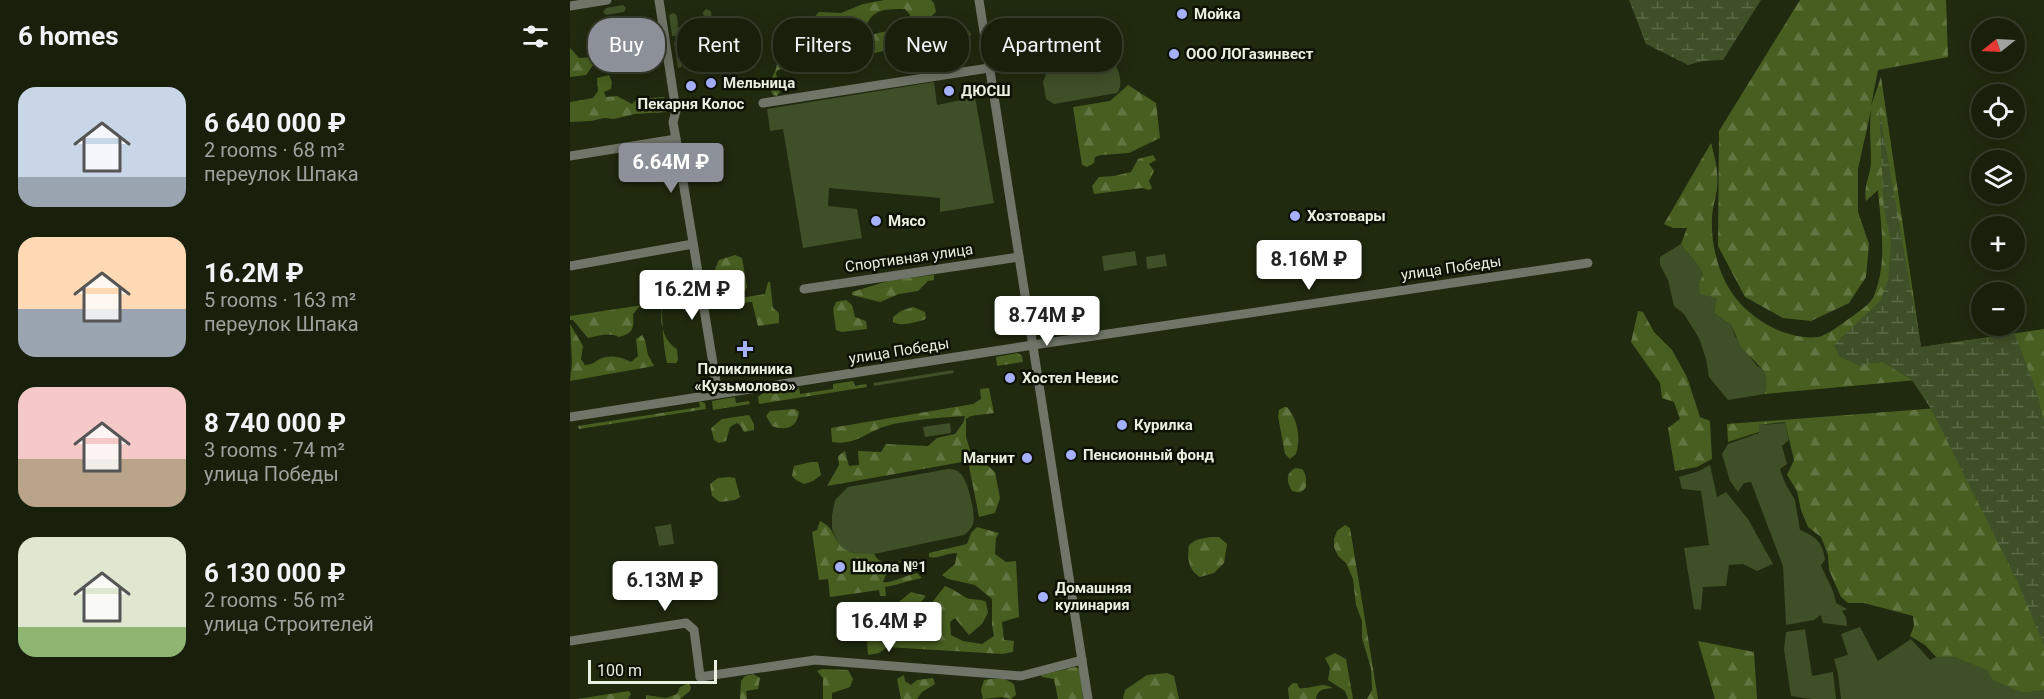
<!DOCTYPE html>
<html lang="en">
<head>
<meta charset="utf-8">
<style>
	body { margin:0; font-family:Roboto,sans-serif; background:#212814; color:#f1f3f6; height:100vh; display:flex; flex-direction:column; font-size:22px; white-space:nowrap }
	* { box-sizing:border-box; margin:0 }
	p { font-size:20px; color:#9fa39d }
	.icon { flex:none; width:33px; height:33px; fill:none; stroke:currentColor; stroke-width:2; stroke-linecap:round; stroke-linejoin:round }
	.map { position:relative; flex:1; overflow:hidden }
	.side { display:flex; flex-direction:column; background:#18200b; width:570px }
	.side>* { flex:none }
	.top-card { position:absolute; left:18px; top:18px; width:570px; height:54px; display:flex; gap:12px }
	.needle { width:39px; rotate:252deg }
	.tools { position:absolute; left:1401px; top:18px; display:grid; gap:12px }
	.tools a { display:grid; place-items:center; width:54px; height:54px; border-radius:50%; background:#18200b; box-shadow:0 3px 15px #0003,0 0 0 2px #363e2c; font-size:30px }
	.scale { position:absolute; left:18px; bottom:15px; width:129px; box-sizing:border-box; padding-left:6px; border:3px solid #e8f0df; border-top:0; font-size:16px; line-height:21px; white-space:nowrap; color:#e8f0df; -webkit-text-stroke:4px #0d1106; paint-order:stroke }
	.price { position:absolute; translate:-50% -51px; padding:0 14px; border-radius:6px; background:#fff; color:#222; font-size:20px; line-height:39px; filter:drop-shadow(0 2px 3px #0008) }
	.price::after { content:''; position:absolute; left:50%; top:36px; width:18px; height:14px; margin-left:-9px; background:inherit; clip-path:polygon(0 0,100% 0,50% 100%) }
	.price.on { background:#8c9099; color:#fff }
	ul { padding:0; list-style:none }
	li { display:flex; align-items:center; gap:18px; height:150px; padding:0 18px }
	li span { display:grid; place-items:center; flex:none; width:168px; height:120px; border-radius:18px; color:#555 }
	li>.icon { margin-inline-start:auto }
	span .icon { width:72px; height:72px; fill:#fffc; stroke-width:1 }
	li b { font-size:26px }
	h2 { display:flex; justify-content:space-between; align-items:center; height:72px; padding:0 18px; font-size:26px }
	.chip { padding:0 21px; border-radius:24px; background:#18200b; box-shadow:0 3px 15px #0003,0 0 0 2px #363e2c; font-size:21px; line-height:54px }
	.chip.on { background:#8c9099; color:#fff }
	main { display:flex; flex:1; min-height:0 }
	.map>svg:first-child { display:block }
	.green { fill:#3f4f27 }
	.forest { fill:url(#forest-firs) }
	.wetland { fill:url(#wetland-marsh) }
	.lines { fill:none; stroke-linecap:round; stroke-linejoin:round }
	.street { stroke:#6f7568; stroke-width:9 }
	.poi-dot { fill:#a5b1fc; stroke:#0d1106; stroke-width:2 }
	.labels { text-anchor:middle; dominant-baseline:central; stroke-width:5; stroke-linejoin:round; paint-order:stroke }
	.poi-label { font-size:15px; font-weight:bold; fill:#e8f0df; stroke:#0d1106; text-anchor:start }
	.street-label { font-size:15px; fill:#e8f0df; stroke:#0d1106 }
</style>
</head>
<body>
<main>
<section class="side">
<h2>6 homes<svg class="icon" aria-label="filters" viewBox="0 0 24 24"><path d="M4 7h16M4 17h16"/><circle cx="9" cy="7" r="2"/><circle cx="15" cy="17" r="2"/></svg></h2>
<ul>
<li><span style="background:linear-gradient(#c9d6e8 75%,#9aa5b1 0)"><svg class="icon" aria-label="home" viewBox="0 0 24 24"><path d="M3 11l9-7 9 7M6 9v11h12V9"/></svg></span><div><b>6 640 000 ₽</b><p>2 rooms · 68 m²</p><p>переулок Шпака</p></div></li>
<li><span style="background:linear-gradient(#ffd9b3 60%,#9aa5b1 0)"><svg class="icon" aria-label="home" viewBox="0 0 24 24"><path d="M3 11l9-7 9 7M6 9v11h12V9"/></svg></span><div><b>16.2M ₽</b><p>5 rooms · 163 m²</p><p>переулок Шпака</p></div></li>
<li><span style="background:linear-gradient(#f6c9c9 60%,#b9a48a 0)"><svg class="icon" aria-label="home" viewBox="0 0 24 24"><path d="M3 11l9-7 9 7M6 9v11h12V9"/></svg></span><div><b>8 740 000 ₽</b><p>3 rooms · 74 m²</p><p>улица Победы</p></div></li>
<li><span style="background:linear-gradient(#dfe7d0 75%,#8fb573 0)"><svg class="icon" aria-label="home" viewBox="0 0 24 24"><path d="M3 11l9-7 9 7M6 9v11h12V9"/></svg></span><div><b>6 130 000 ₽</b><p>2 rooms · 56 m²</p><p>улица Строителей</p></div></li>
</ul>
</section>
<div class="map">
<svg width="1474" height="699" viewBox="0 0 1474 699">
	<defs>
		<pattern id="forest-firs" width="22" height="20" patternUnits="userSpaceOnUse" patternTransform="scale(1.5)"><rect width="22" height="20" fill="#485e20"/><path d="M5 1l3.5 6h-7zM16 11l3.5 6h-7z" fill="#627540"/></pattern>
		<pattern id="wetland-marsh" width="20" height="14" patternUnits="userSpaceOnUse" patternTransform="scale(1.5)"><rect width="20" height="14" fill="#3f4f27"/><path d="M1 5h8M5 5V1M11 12h8M15 12V8" fill="none" stroke="#5b6946"/></pattern>
	</defs>
	<rect width="100%" height="100%" fill="#202a0f"/>
	<g class="green">
		<polygon points="53,5 56,8 54,12 36,15 33,12 36,8"/>
		<polygon points="136,9 141,11 143,30 128,32 128,25 135,23 133,12"/>
		<polygon points="104,13 107,16 108,27 117,29 116,35 102,36 99,15"/>
		<polygon points="144,37 148,62 147,64 128,41 130,38"/>
		<polygon points="115,40 120,42 120,44 111,67 108,68 104,42"/>
		<path d="M537,63L546,66C550,74 553,86 547,93L484,104L476,99L473,82L476,74Z"/>
		<polygon points="364,82 367,105 405,97 424,203 370,212 370,198 259,188 258,206 287,209 292,238 233,248 213,129 200,131 197,109"/>
		<path d="M1111,244C1118,255 1129,263 1133,275L1129,283L1148,298L1144,313L1161,325L1165,336L1186,365L1193,370L1196,377L1195,394L1158,400L1139,377L1136,359L1129,338L1114,314L1104,306L1098,280L1090,265V257Z"/>
		<polygon points="565,251 567,265 534,271 532,256"/>
		<polygon points="595,254 597,266 577,269 576,257"/>
		<polygon points="383,370 384,373 304,386 303,383"/>
		<polygon points="380,423 381,433 355,437 353,427"/>
		<path d="M1215,423L1219,440L1212,446L1217,464L1210,469L1215,483L1225,500L1230,530C1246,537 1253,542 1255,560L1251,565C1256,578 1264,589 1266,603L1277,609L1272,611L1276,617L1277,626L1253,623L1251,615L1244,620L1216,625L1213,566L1181,482L1174,483L1168,492L1160,481L1152,454L1158,444L1189,433V425Z"/>
		<polygon points="1140,465 1147,497 1156,492 1178,519 1203,564 1187,571 1173,564 1159,565 1156,586 1133,587 1131,610 1124,609 1114,548 1139,545 1131,491 1112,489 1109,477 1129,471"/>
		<path d="M378,469C383,469 387,470 391,474C398,481 406,515 403,524C401,529 398,532 394,535L304,554H291L277,551L269,545L262,529V515L265,500L278,487Z"/>
		<polygon points="101,524 104,544 89,546 85,527"/>
		<polygon points="1290,627 1308,661 1341,639 1360,660 1366,657 1384,657 1418,670 1454,693 1474,690 1474,699 1271,699 1268,674 1264,659 1278,655 1271,634"/>
		<polygon points="1235,629 1242,676 1263,672 1266,699 1242,699 1221,696 1214,650 1216,632"/>
	</g>
	<g class="forest">
		<path d="M315,0H361L364,3L366,12L356,21L357,25C370,31 384,31 398,30L401,34L399,39L351,46L342,44L297,55L291,51C289,36 307,33 319,31C323,31 326,32 329,31C334,28 339,20 340,15L335,9C311,9 301,9 293,34L288,25L270,28L268,44L274,49L275,54L270,58L208,70L206,73L210,92L207,96L203,95C195,78 207,76 207,62L214,58L211,55L207,56L204,34L207,30L211,28L217,37C223,36 225,30 226,25L242,20L249,12L271,13L293,4Z"/>
		<path d="M1230,0H1376L1378,57L1308,70L1301,106L1311,77L1351,347L1474,329V690L1454,693L1423,680L1417,670L1384,657H1366L1355,645L1340,636L1344,626L1343,616L1294,603H1278L1271,597L1259,570L1258,555L1251,537L1238,527L1231,510L1227,491L1217,475L1224,460L1215,422L1189,425V432L1158,442L1157,424L1448,402L1445,371L1195,394L1196,377L1193,370L1171,347L1161,325L1144,313L1147,298L1130,294L1129,283L1133,275C1129,263 1118,255 1111,244L1117,228H1103L1094,224L1141,143C1145,158 1149,173 1147,188C1146,198 1142,209 1142,219C1141,240 1146,263 1155,281C1170,313 1212,341 1248,337C1257,336 1275,321 1283,316C1289,311 1299,305 1303,298C1318,264 1311,226 1308,190L1296,201C1293,188 1300,176 1301,163C1301,145 1299,128 1301,110L1288,169V212L1299,244L1296,277L1279,303L1241,321L1213,318L1175,297L1148,246L1149,131Z"/>
		<polygon points="0,48 9,58 23,57 25,59 24,64 16,75 0,77"/>
		<polygon points="39,75 42,82 41,89 34,92 36,97 47,96 62,104 67,99 94,97 98,105 96,112 65,114 44,119 34,118 21,121 0,122 0,102 23,98 28,91 27,78"/>
		<polygon points="558,85 586,103 590,138 559,153 531,155 525,157 524,163 517,167 512,165 503,107 540,101"/>
		<polygon points="583,155 586,160 579,164 584,171 579,181 582,188 579,190 572,188 524,194 522,186 529,177 544,176 561,172 568,159"/>
		<path d="M165,255L172,258L177,287L175,291L156,294C150,288 151,278 145,269L149,260Z"/>
		<polygon points="364,275 364,280 358,281 348,291 329,294 310,302 282,295 282,292 321,280"/>
		<path d="M198,282H200L203,308L209,313V323L188,326L182,302C170,302 148,311 139,307L140,304L144,302L195,294Z"/>
		<polygon points="276,300 282,305 285,317 296,321 297,329 272,332 266,330 263,309 266,302"/>
		<path d="M93,302C89,318 91,339 107,349L108,360L106,363H97C93,344 92,325 92,305L69,307L63,314C64,328 64,333 49,337C39,332 29,336 18,338L3,320H0V316Z"/>
		<path d="M343,307L355,312L356,318L354,320C345,322 332,327 323,322V317L331,311Z"/>
		<polygon points="1068,311 1073,312 1084,332 1102,350 1117,377 1130,417 1140,421 1142,459 1127,467 1105,471 1098,428 1110,419 1104,402 1092,398 1090,383 1061,342"/>
		<path d="M0,324L13,346L11,359L15,365C22,365 24,362 30,359C41,354 51,357 61,362L68,356L66,339L72,335L75,340L78,355L84,366L0,381L2,363Z"/>
		<polygon points="448,353 452,356 453,362 427,366 426,357"/>
		<polygon points="283,381 285,386 296,384 297,387 189,404 188,397 193,393 229,387 230,394 263,389 263,384"/>
		<path d="M419,388L424,413L401,416L396,419V437L400,450L425,472L430,498L425,513L409,517L398,461L257,486L269,465L268,456L275,451L279,466L289,465L288,451L311,452L316,444L358,446L367,438L385,434L393,423L395,416C376,417 339,420 320,425C298,430 287,446 262,442L261,428L403,404L411,399L410,389Z"/>
		<polygon points="165,397 166,403 179,401 180,404 143,410 142,401"/>
		<polygon points="129,401 135,403 136,409 9,429 8,426 130,407"/>
		<path d="M714,407H717C728,420 731,438 726,454L720,459L715,454L708,416L709,410Z"/>
		<path d="M225,409L229,412C227,428 216,431 202,426L196,416L200,411Z"/>
		<polygon points="179,415 184,424 184,430 174,432 171,426 167,423 160,427 156,441 149,443 144,440 141,428 152,419"/>
		<polygon points="241,462 248,462 251,475 243,481 234,484 226,480 222,476 224,466"/>
		<path d="M725,468L732,469C737,475 736,480 736,487C732,493 728,493 722,491C717,482 715,474 725,468Z"/>
		<polygon points="159,477 165,478 170,497 165,500 150,502 142,496 140,484 148,478"/>
		<path d="M250,521C260,526 261,529 266,539C273,554 289,554 304,554C311,566 320,564 331,561L323,571L316,574L313,582C321,584 336,575 347,573L352,578C339,580 329,585 315,587L316,596H310L309,590L260,597L258,579L249,580L242,532L247,530Z"/>
		<polygon points="775,525 780,528 808,699 797,699 802,690 801,668 792,638 792,621 786,605 783,579 776,563 768,556 764,547 764,539 767,531"/>
		<path d="M407,527L429,533L426,538L425,554L436,562L446,561L449,617L432,622L434,640L444,641L443,652L432,654L317,647L309,653L298,655L297,641H316L313,615L341,592L356,596C347,608 334,612 324,622L323,630L365,638L372,630L371,617L350,626L348,620L375,586C383,589 388,593 395,597C401,601 409,598 416,602L418,613L412,624L399,635L385,618L380,622L381,635L393,641L412,644L424,636L422,625V599L405,585L378,579L372,575L385,564L387,553C375,553 369,559 359,557V553L397,544L401,533Z"/>
		<path d="M640,537H649L657,544L654,563L644,573L630,577C618,570 617,557 619,545L626,540Z"/>
		<polygon points="1128,641 1184,652 1187,699 1145,699"/>
		<polygon points="765,653 776,659 783,699 778,699 775,691 758,680 760,668 755,658"/>
		<polygon points="505,667 510,669 513,699 488,699 484,679 472,677 471,675"/>
		<polygon points="252,669 278,670 283,679 280,687 262,693 262,699 253,699 253,678 247,671"/>
		<polygon points="597,673 604,676 609,699 553,699 555,690 577,675"/>
		<polygon points="183,674 190,678 188,689 176,691 177,699 170,699 171,681 175,676"/>
		<polygon points="334,675 335,681 341,685 347,680 363,678 365,684 352,692 347,699 331,699 327,679"/>
		<polygon points="421,679 435,679 444,684 446,695 441,699 432,697 413,699 411,690 414,680"/>
		<polygon points="118,683 121,687 120,691 110,699 76,699 76,695 96,698 107,694 110,687"/>
		<path d="M723,683H727L729,688C741,690 751,681 763,688C754,689 747,689 746,699H719L718,688Z"/>
		<polygon points="59,691 61,694 58,699 7,699"/>
	</g>
	<g class="wetland">
		<polygon points="1059,0 1191,0 1153,60 1133,61 1118,65 1076,44"/>
		<polygon points="1309,108 1351,347 1445,334 1467,393 1474,420 1474,645 1448,583 1361,409 1342,380 1312,362 1290,366 1270,357 1264,345 1310,301 1318,280 1321,242 1314,210"/>
	</g>
	<g class="lines">
		<g class="street">
			<polyline points="89,0 106,111 103,122 106,139 148,394"/>
			<polyline points="409,0 518,699"/>
			<polyline points="0,6 37,0"/>
			<polyline points="193,103 419,68"/>
			<polyline points="0,156 106,139"/>
			<polyline points="0,266 123,244"/>
			<polyline points="234,289 449,257"/>
			<polyline points="0,417 463,345 1018,263"/>
			<polyline points="0,641 116,623 124,630 130,676"/>
			<polyline points="130,677 245,660 451,676 512,660"/>
		</g>
	</g>
	<g class="poi-dot">
		<circle cx="612" cy="14" r="6"/>
		<circle cx="604" cy="54" r="6"/>
		<circle cx="141" cy="83" r="6"/>
		<circle cx="121" cy="86" r="6"/>
		<circle cx="379" cy="91" r="6"/>
		<circle cx="725" cy="216" r="6"/>
		<circle cx="306" cy="221" r="6"/>
		<path d="M172 340h6v6h6v6h-6v6h-6v-6h-6v-6h6z"/>
		<circle cx="440" cy="378" r="6"/>
		<circle cx="552" cy="425" r="6"/>
		<circle cx="501" cy="455" r="6"/>
		<circle cx="457" cy="458" r="6"/>
		<circle cx="270" cy="567" r="6"/>
		<circle cx="473" cy="597" r="6"/>
	</g>
	<g class="labels">
		<g class="poi-label">
			<text x="624" y="14">Мойка</text>
			<text x="616" y="54">ООО ЛОГазинвест</text>
			<text x="153" y="83">Мельница</text>
			<text x="391" y="91">ДЮСШ</text>
			<text x="121" y="104" text-anchor="middle">Пекарня Колос</text>
			<text x="737" y="216">Хозтовары</text>
			<text x="318" y="221">Мясо</text>
			<text x="175" y="369" text-anchor="middle">Поликлиника<tspan x="175" dy="17">«Кузьмолово»</tspan></text>
			<text x="452" y="378">Хостел Невис</text>
			<text x="564" y="425">Курилка</text>
			<text x="513" y="455">Пенсионный фонд</text>
			<text x="445" y="458" text-anchor="end">Магнит</text>
			<text x="282" y="567">Школа №1</text>
			<text x="485" y="588">Домашняя<tspan x="485" dy="17">кулинария</tspan></text>
		</g>
		<g class="street-label">
			<text transform="translate(339 258) rotate(-8)">Спортивная улица</text>
			<text transform="translate(881 268) rotate(-8)">улица Победы</text>
			<text transform="translate(329 351) rotate(-9)">улица Победы</text>
		</g>
	</g>
</svg>
<div class="tools">
<a><svg class="needle" viewBox="-14 -14 28 28"><path d="M0-13l5 13h-10z" fill="#e53935"/><path d="M0 13l5-13h-10z" fill="#9fa39d"/></svg></a>
<a><svg class="icon" aria-label="locate" viewBox="0 0 24 24"><circle cx="12" cy="12" r="6"/><path d="M12 2v4M12 18v4M2 12h4M18 12h4"/></svg></a>
<a><svg class="icon" aria-label="layers" viewBox="0 0 24 24"><path d="M12 4l9 5-9 5-9-5zM3 14l9 5 9-5"/></svg></a>
<a>+</a>
<a>−</a>
</div>
<div class="scale">100 m</div>
<b class="price on" style="left:101px;top:194px">6.64M ₽</b>
<b class="price" style="left:739px;top:291px">8.16M ₽</b>
<b class="price" style="left:122px;top:321px">16.2M ₽</b>
<b class="price" style="left:477px;top:347px">8.74M ₽</b>
<b class="price" style="left:95px;top:612px">6.13M ₽</b>
<b class="price" style="left:319px;top:653px">16.4M ₽</b>
<div class="top-card">
<a class="chip on">Buy</a>
<a class="chip">Rent</a>
<a class="chip">Filters</a>
<a class="chip">New</a>
<a class="chip">Apartment</a>
</div>
</div>
</main>
</body>
</html>
